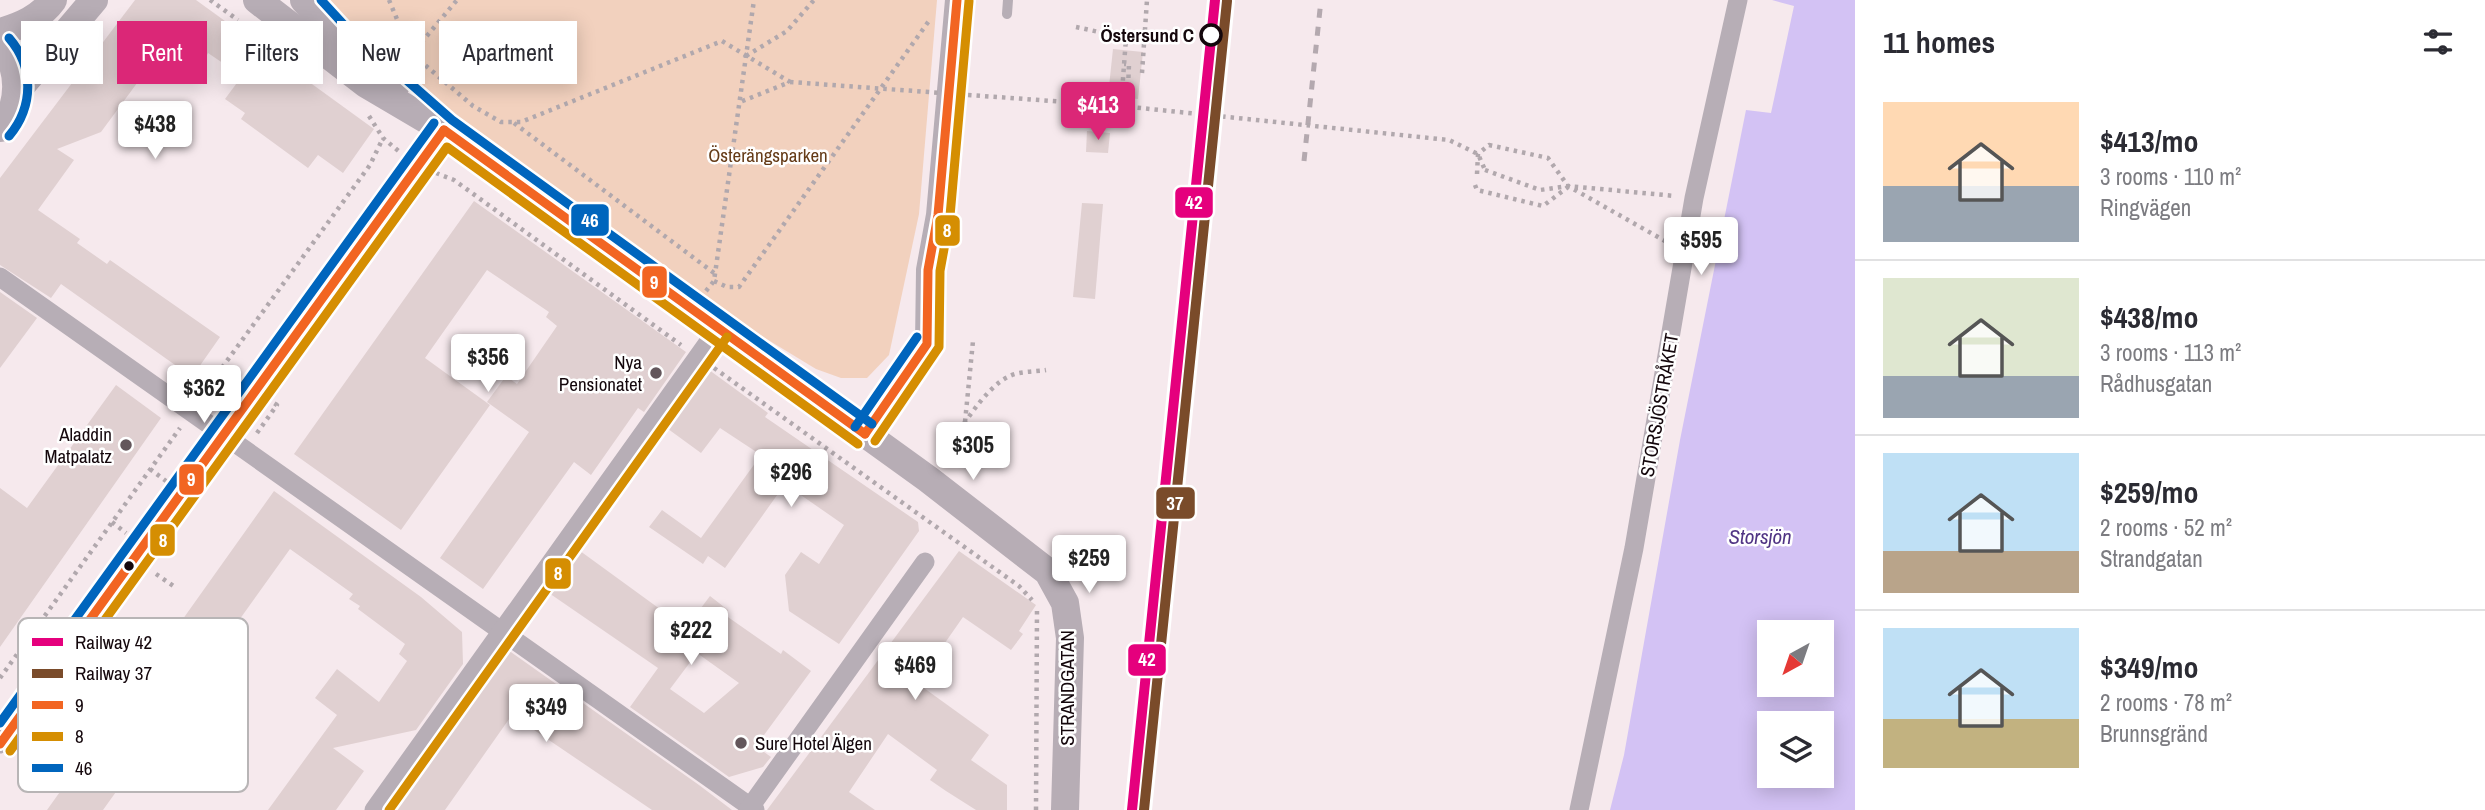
<!DOCTYPE html>
<html lang="en">
<head>
<meta charset="utf-8">
<style>
	body { margin:0; font-family:"Archivo Narrow",sans-serif; background:#f2f2f3; color:#2b2b33; height:100vh; display:flex; flex-direction:column; font-size:26px; white-space:nowrap }
	* { box-sizing:border-box; margin:0 }
	p { font-size:23px; color:#7c7c81 }
	.icon { flex:none; width:38px; height:38px; fill:none; stroke:currentColor; stroke-width:2; stroke-linecap:round; stroke-linejoin:round }
	.map { position:relative; flex:1; overflow:hidden }
	.details { display:flex; flex-direction:column; background:#fff; width:630px }
	.details>* { flex:none }
	.hud { position:absolute; left:21px; top:21px; width:665px; height:63px; display:flex; gap:14px }
	.needle { width:46px; rotate:220deg }
	.controls { position:absolute; left:1757px; top:620px; display:grid; gap:14px }
	.controls a { display:grid; place-items:center; width:77px; height:77px; border-radius:0px; background:#fff; box-shadow:0 4px 18px #0003; font-size:35px }
	.price { position:absolute; translate:-50% -60px; padding:0 16px; border-radius:7px; background:#fff; color:#222; font-size:23px; line-height:46px; filter:drop-shadow(0 2px 4px #0008) }
	.price::after { content:''; position:absolute; left:50%; top:42px; width:21px; height:16px; margin-left:-10px; background:inherit; clip-path:polygon(0 0,100% 0,50% 100%) }
	.price.current { background:#db2777; color:#fff }
	ul { padding:0; list-style:none }
	li { display:flex; align-items:center; gap:21px; height:175px; padding:0 28px }
	li+li { border-top:2px solid #e1e1e2 }
	li span { display:grid; place-items:center; flex:none; width:196px; height:140px; border-radius:0px; color:#555 }
	li>.icon { margin-inline-start:auto }
	span .icon { width:84px; height:84px; fill:#fffc; stroke-width:1 }
	li b { font-size:30px }
	h2 { display:flex; justify-content:space-between; align-items:center; height:84px; padding:0 28px; font-size:30px }
	.tag { padding:0 24px; border-radius:0px; background:#fff; box-shadow:0 4px 18px #0003; font-size:24px; line-height:63px }
	.tag.current { background:#db2777; color:#fff }
	main { display:flex; flex:1; min-height:0 }
	.map>svg:first-child { display:block }
	.green { fill:#f2d1be }
	.water { fill:#d3c2f4; fill-rule:evenodd }
	.building { fill:#e0d0d1; fill-rule:evenodd }
	.lines { fill:none; stroke-linecap:round; stroke-linejoin:round }
	.path { stroke:#b1a8ad; stroke-width:4.5; stroke-dasharray:3.5 5; stroke-linecap:butt }
	.service { stroke:#b7aeb6; stroke-width:10 }
	.minor { stroke:#b7aeb6; stroke-width:19 }
	.tertiary { stroke:#b7aeb6; stroke-width:24 }
	.secondary { stroke:#b7adb5; stroke-width:28 }
	.rail { stroke:#b4a9af; stroke-width:5; stroke-dasharray:9 9; stroke-linecap:butt }
	.path-bridge { stroke:#b1a8ad; stroke-width:4.5; stroke-dasharray:3.5 5; stroke-linecap:butt }
	.bus-1-casing { stroke:#fff; stroke-width:14 }
	.bus-2-casing { stroke:#fff; stroke-width:14 }
	.bus-3-casing { stroke:#fff; stroke-width:14 }
	.bus-1 { stroke:#f26522; stroke-width:9 }
	.bus-2 { stroke:#d58e02; stroke-width:9 }
	.bus-3 { stroke:#0065bd; stroke-width:9 }
	.rail-1-casing { stroke:#fff; stroke-width:16 }
	.rail-2-casing { stroke:#fff; stroke-width:16 }
	.rail-1 { stroke:#e5007d; stroke-width:10 }
	.rail-2 { stroke:#7a4b2a; stroke-width:10 }
	.stop-dot { fill:#fff; stroke:#14070c; stroke-width:3.5 }
	.poi-dot { fill:#63565b; stroke:#fff; stroke-width:2.5 }
	.bus-dot { fill:#14070c; stroke:#fff; stroke-width:2.5 }
	.labels { text-anchor:middle; dominant-baseline:central; stroke-width:5; stroke-linejoin:round; paint-order:stroke }
	.stop-label { font-size:19px; font-weight:bold; fill:#14070c; stroke:#fff; text-anchor:end }
	.park-label { font-size:19px; fill:#653b17; stroke:#fff }
	.poi-label { font-size:19px; fill:#14070c; stroke:#fff; text-anchor:end }
	.street-label { font-size:19px; fill:#14070c; stroke:#fff }
	.water-label { font-size:21px; font-style:italic; fill:#503484; stroke:#fff }
	.key { fill:#fff; stroke:#b8b5b6; stroke-width:2 }
	.key-label { font-size:19px; fill:#14070c }
	.line-badge { stroke:#fff; stroke-width:2.5 }
	.badge-label { font-size:19px; text-anchor:middle; font-weight:bold; fill:#fff }
</style>
</head>
<body>
<main>
<div class="map">
<svg width="1855" height="810" viewBox="0 0 1855 810">
	<rect width="100%" height="100%" fill="#f6e9ed"/>
	<polygon class="green" points="322,0 937,0 919,214 889,355 867,378 841,378 816,369 701,299 403,76"/>
	<path class="water" d="M1772,0H1855V810H1610L1624,755L1680,440L1746,110L1771,113L1794,6ZM1769,632H1822V684H1769ZM1769,723H1822V775H1769Z"/>
	<g class="building">
		<polygon points="135,0 196,0 374,129 343,173 318,155 308,168 241,119 245,113 225,99 242,76 208,53 206,57 194,56 171,37 101,132 57,149 74,160 38,210 80,239 77,243 107,264 110,260 220,337 192,377 61,284 51,298 0,265 0,178"/>
		<polygon points="1113,49 1143,52 1138,99 1108,96"/>
		<polygon points="1087,131 1110,133 1108,153 1086,152"/>
		<polygon points="474,201 686,352 644,412 638,408 591,475 574,462 483,589 440,558 529,432 487,402 506,376 517,384 557,326 546,317 549,312 487,270 425,358 490,405 401,530 294,454"/>
		<polygon points="1082,203 1103,204 1095,299 1073,297"/>
		<polygon points="0,292 37,318 0,368"/>
		<polygon points="705,367 768,413 765,417 918,522 919,531 839,644 789,611 785,575 801,552 819,564 844,525 785,484 725,568 708,556 703,564 649,527 662,510 701,538 761,455 720,428 701,453 664,426"/>
		<polygon points="116,385 161,418 0,647 0,488 27,508"/>
		<polygon points="274,491 421,597 462,632 463,664 416,730 333,748 364,771 336,810 268,810 337,715 315,698 337,669 379,702 407,661 399,654 405,644 358,609 360,606 349,599 353,594 290,549 103,810 47,810"/>
		<path d="M576,548L686,628L710,596L728,610L725,615L781,654L783,650L811,671L756,746L771,757L763,767L729,777L630,707L658,668L546,591ZM697,653L739,683L704,713L670,689Z"/>
		<polygon points="959,551 1036,605 1019,631 1023,634 1011,650 963,617 917,683 989,735 971,760 1007,785 1007,810 976,810 946,791 930,780 937,770 888,734 849,792 875,810 767,810"/>
		<polygon points="505,648 699,785 732,810 652,810 512,715 445,810 389,810"/>
	</g>
	<g class="lines">
		<g class="path">
			<polyline points="210,0 238,20"/>
			<polyline points="389,0 411,53 473,106 501,122 521,122 722,41 790,82 740,102"/>
			<polyline points="1076,27 1145,42"/>
			<polyline points="746,56 787,31 814,0"/>
			<polyline points="405,62 457,0"/>
			<polyline points="1142,73 1147,0"/>
			<polyline points="1122,89 1128,89 1129,64 1124,64"/>
			<polyline points="1121,106 1126,38"/>
			<polyline points="369,116 383,138 402,154"/>
			<polyline points="514,123 714,273"/>
			<polyline points="1485,170 1540,190 1568,186 1675,196"/>
			<polyline points="436,173 454,180 681,345"/>
			<polyline points="1477,174 1478,154 1489,145 1548,158 1568,186 1665,241"/>
			<polyline points="1475,185 1477,190 1543,206 1568,187"/>
			<polyline points="714,281 727,287 739,287 931,18"/>
			<polyline points="706,291 714,281 754,0"/>
			<polyline points="222,367 239,379"/>
			<polyline points="714,368 1019,586 1032,600"/>
			<polyline points="202,395 370,165 383,138"/>
			<polyline points="965,422 973,341"/>
			<polyline points="257,433 277,405 272,402"/>
			<path d="M941,459C956,436 984,388 1008,377C1018,371 1034,372 1046,370"/>
			<polyline points="150,469 166,481"/>
			<polyline points="112,522 126,533"/>
			<polyline points="156,574 175,587"/>
			<polyline points="122,621 141,635"/>
			<polyline points="0,678 180,428"/>
			<polyline points="1036,810 1037,607"/>
		</g>
		<polyline class="service" points="1007,14 1008,0"/>
		<g class="minor">
			<polyline points="0,277 755,810"/>
			<polyline points="0,744 444,130"/>
			<polyline points="374,810 717,330"/>
			<polyline points="748,810 925,562"/>
			<polyline points="1579,810 1634,548 1694,198 1738,0"/>
		</g>
		<polyline class="tertiary" points="865,434 927,344 928,270 938,215 957,0"/>
		<g class="secondary">
			<polyline points="257,0 366,84 444,130 928,479 1048,572 1065,603 1070,638 1065,810"/>
			<polyline points="304,0 336,35 396,85"/>
			<path d="M0,32C21,26 40,18 53,0"/>
			<path d="M0,46C22,66 21,108 0,128"/>
			<polyline points="17,91 94,0"/>
		</g>
		<polyline class="rail" points="1304,161 1321,0"/>
		<polyline class="path-bridge" points="790,82 1121,106 1449,140 1478,154 1485,170"/>
		<g class="bus-1-casing">
			<g id="bus-1">
				<polyline points="444,130 865,434"/>
				<polyline points="865,434 927,344 928,270 938,215 957,0"/>
				<polyline points="0,744 444,130"/>
			</g>
		</g>
		<g class="bus-2-casing">
			<g id="bus-2">
				<polyline points="875,441 939,347 940,271 950,216 969,1"/>
				<polyline points="10,751 447,147 858,444"/>
				<polyline points="389,810 727,337"/>
			</g>
		</g>
		<g class="bus-3-casing">
			<g id="bus-3">
				<polyline points="321,0 345,26 452,120 872,424"/>
				<path d="M9,38C34,67 34,106 9,136"/>
				<polyline points="855,427 917,337"/>
				<polyline points="0,723 434,123"/>
			</g>
		</g>
		<use href="#bus-1" class="bus-1"/>
		<use href="#bus-2" class="bus-2"/>
		<use href="#bus-3" class="bus-3"/>
		<g class="rail-1-casing">
			<polyline id="rail-1" points="1132,810 1215,0"/>
		</g>
		<g class="rail-2-casing">
			<polyline id="rail-2" points="1144,810 1227,1"/>
		</g>
		<use href="#rail-1" class="rail-1"/>
		<use href="#rail-2" class="rail-2"/>
	</g>
	<circle class="stop-dot" cx="1211" cy="35" r="10"/>
	<g class="poi-dot">
		<circle cx="656" cy="373" r="7"/>
		<circle cx="126" cy="445" r="7"/>
		<circle cx="741" cy="743" r="7"/>
	</g>
	<circle class="bus-dot" cx="129" cy="566" r="6"/>
	<g class="labels">
		<g class="stop-label">
			<text x="1194" y="35">Östersund C</text>
		</g>
		<g class="park-label">
			<text x="768" y="155">Österängsparken</text>
		</g>
		<g class="poi-label">
			<text x="642" y="362">Nya<tspan x="642" dy="22">Pensionatet</tspan></text>
			<text x="112" y="434">Aladdin<tspan x="112" dy="22">Matpalatz</tspan></text>
			<text x="755" y="743" text-anchor="start">Sure Hotel Älgen</text>
		</g>
		<g class="street-label">
			<text transform="translate(1659 405) rotate(-80)">STORSJÖSTRÅKET</text>
			<text transform="translate(1067 688) rotate(-90)">STRANDGATAN</text>
		</g>
		<g class="water-label">
			<text x="1760" y="536">Storsjön</text>
		</g>
	</g>
	<rect x="18" y="618" width="230" height="174" rx="10" class="key"/>
	<rect x="32" y="638" width="31" height="8" fill="#e5007d"/>
	<rect x="32" y="669" width="31" height="9" fill="#7a4b2a"/>
	<rect x="32" y="701" width="31" height="8" fill="#f26522"/>
	<rect x="32" y="732" width="31" height="9" fill="#d58e02"/>
	<rect x="32" y="764" width="31" height="8" fill="#0065bd"/>
	<g class="key-label">
		<text x="75" y="649">Railway 42</text>
		<text x="75" y="680">Railway 37</text>
		<text x="75" y="712">9</text>
		<text x="75" y="743">8</text>
		<text x="75" y="775">46</text>
	</g>
	<g class="line-badge">
		<rect x="1174" y="186" width="40" height="33" rx="7" fill="#e5007d"/>
		<rect x="570" y="203" width="40" height="34" rx="7" fill="#0065bd"/>
		<rect x="934" y="214" width="27" height="33" rx="7" fill="#d58e02"/>
		<rect x="641" y="265" width="27" height="34" rx="7" fill="#f26522"/>
		<rect x="178" y="463" width="27" height="33" rx="7" fill="#f26522"/>
		<rect x="1155" y="486" width="41" height="34" rx="7" fill="#7a4b2a"/>
		<rect x="149" y="523" width="27" height="34" rx="7" fill="#d58e02"/>
		<rect x="544" y="557" width="28" height="33" rx="7" fill="#d58e02"/>
		<rect x="1127" y="643" width="40" height="34" rx="7" fill="#e5007d"/>
	</g>
	<g class="badge-label">
		<text x="1194" y="209">42</text>
		<text x="590" y="227">46</text>
		<text x="947" y="237">8</text>
		<text x="654" y="289">9</text>
		<text x="191" y="486">9</text>
		<text x="1175" y="510">37</text>
		<text x="163" y="547">8</text>
		<text x="558" y="580">8</text>
		<text x="1147" y="666">42</text>
	</g>
</svg>
<div class="controls">
<a><svg class="needle" viewBox="-14 -14 28 28"><path d="M0-13l5 13h-10z" fill="#e53935"/><path d="M0 13l5-13h-10z" fill="#7c7c81"/></svg></a>
<a><svg class="icon" aria-label="layers" viewBox="0 0 24 24"><path d="M12 4l9 5-9 5-9-5zM3 14l9 5 9-5"/></svg></a>
</div>
<b class="price current" style="left:1098px;top:142px">$413</b>
<b class="price" style="left:155px;top:161px">$438</b>
<b class="price" style="left:1701px;top:277px">$595</b>
<b class="price" style="left:488px;top:394px">$356</b>
<b class="price" style="left:204px;top:425px">$362</b>
<b class="price" style="left:973px;top:482px">$305</b>
<b class="price" style="left:791px;top:509px">$296</b>
<b class="price" style="left:1089px;top:595px">$259</b>
<b class="price" style="left:691px;top:667px">$222</b>
<b class="price" style="left:915px;top:702px">$469</b>
<b class="price" style="left:546px;top:744px">$349</b>
<div class="hud">
<a class="tag">Buy</a>
<a class="tag current">Rent</a>
<a class="tag">Filters</a>
<a class="tag">New</a>
<a class="tag">Apartment</a>
</div>
</div>
<section class="details">
<h2>11 homes<svg class="icon" aria-label="filters" viewBox="0 0 24 24"><path d="M4 7h16M4 17h16"/><circle cx="9" cy="7" r="2"/><circle cx="15" cy="17" r="2"/></svg></h2>
<ul>
<li><span style="background:linear-gradient(#ffd9b3 60%,#9aa5b1 0)"><svg class="icon" aria-label="home" viewBox="0 0 24 24"><path d="M3 11l9-7 9 7M6 9v11h12V9"/></svg></span><div><b>$413/mo</b><p>3 rooms · 110 m²</p><p>Ringvägen</p></div></li>
<li><span style="background:linear-gradient(#dfe7d0 70%,#9aa5b1 0)"><svg class="icon" aria-label="home" viewBox="0 0 24 24"><path d="M3 11l9-7 9 7M6 9v11h12V9"/></svg></span><div><b>$438/mo</b><p>3 rooms · 113 m²</p><p>Rådhusgatan</p></div></li>
<li><span style="background:linear-gradient(#bfe0f5 70%,#b9a48a 0)"><svg class="icon" aria-label="home" viewBox="0 0 24 24"><path d="M3 11l9-7 9 7M6 9v11h12V9"/></svg></span><div><b>$259/mo</b><p>2 rooms · 52 m²</p><p>Strandgatan</p></div></li>
<li><span style="background:linear-gradient(#bfe0f5 65%,#c2b280 0)"><svg class="icon" aria-label="home" viewBox="0 0 24 24"><path d="M3 11l9-7 9 7M6 9v11h12V9"/></svg></span><div><b>$349/mo</b><p>2 rooms · 78 m²</p><p>Brunnsgränd</p></div></li>
</ul>
</section>
</main>
</body>
</html>
